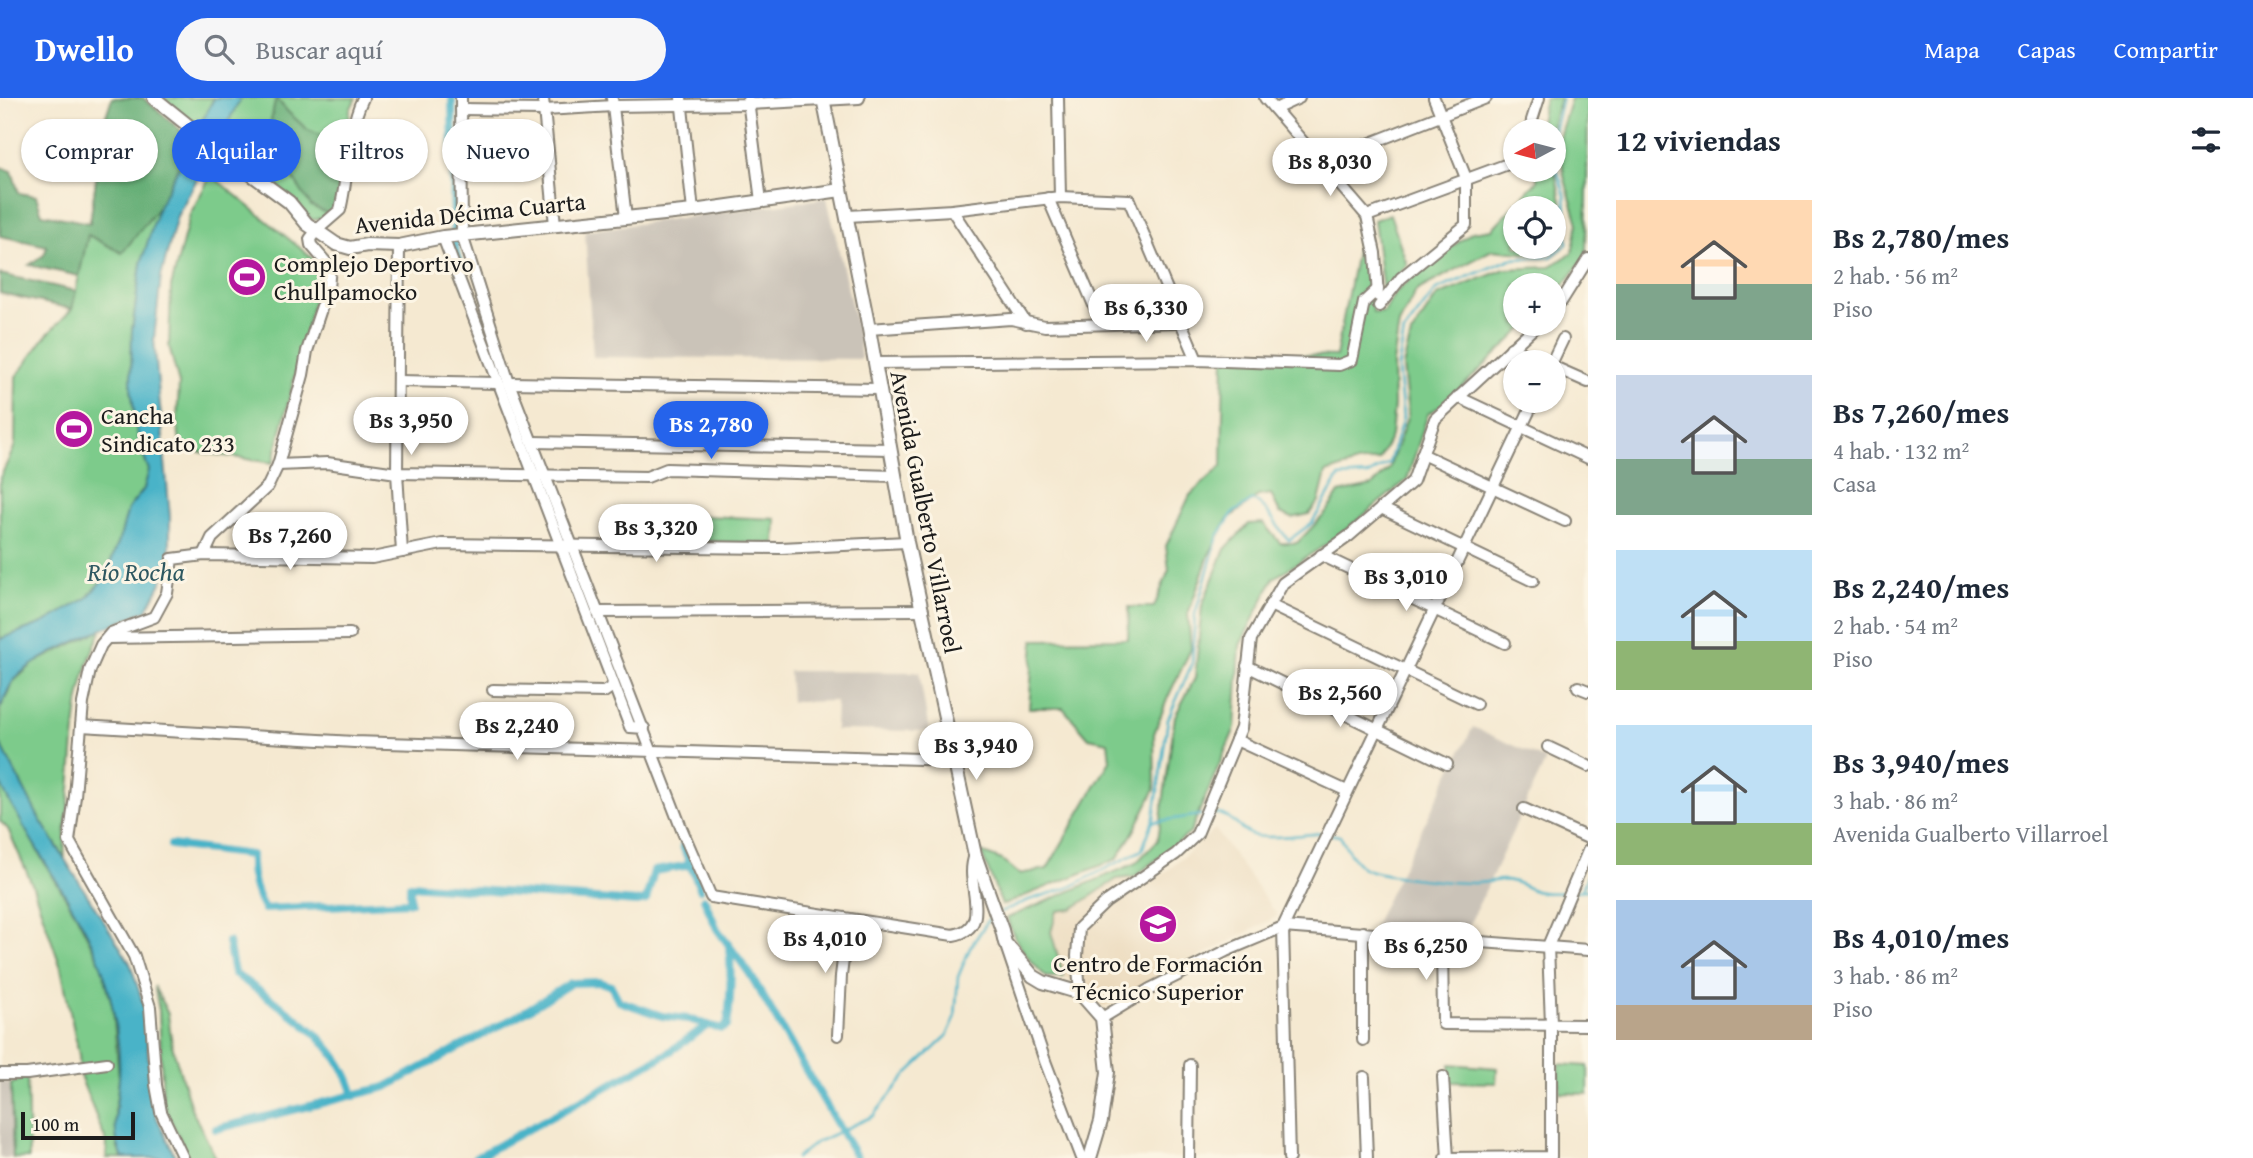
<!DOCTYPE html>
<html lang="es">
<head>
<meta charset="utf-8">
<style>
	body { margin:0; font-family:"Gentium Book Plus",serif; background:#f6f6f7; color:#1f2937; height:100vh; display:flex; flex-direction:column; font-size:26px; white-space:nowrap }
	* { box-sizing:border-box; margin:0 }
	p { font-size:23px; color:#747a83 }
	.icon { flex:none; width:38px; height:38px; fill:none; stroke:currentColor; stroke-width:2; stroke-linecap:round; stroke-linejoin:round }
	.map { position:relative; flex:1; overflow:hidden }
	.panel { display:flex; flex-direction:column; background:#fff; width:665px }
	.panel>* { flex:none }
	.hud { position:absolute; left:21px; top:21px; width:665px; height:63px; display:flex; gap:14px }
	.needle { width:46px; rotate:263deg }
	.tools { position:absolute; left:1503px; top:21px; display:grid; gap:14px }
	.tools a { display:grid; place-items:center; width:63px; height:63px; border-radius:50%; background:#fff; box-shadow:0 2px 5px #0004; font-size:35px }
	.scale { position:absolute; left:21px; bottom:18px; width:114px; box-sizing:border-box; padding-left:7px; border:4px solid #1c1c1c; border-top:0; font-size:19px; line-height:24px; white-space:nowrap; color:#1c1c1c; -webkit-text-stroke:5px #fcf5e5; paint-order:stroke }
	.price { position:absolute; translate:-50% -60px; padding:0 16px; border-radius:24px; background:#fff; color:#222; font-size:23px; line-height:46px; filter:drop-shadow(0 2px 4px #0008) }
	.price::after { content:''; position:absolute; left:50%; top:42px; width:21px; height:16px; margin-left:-10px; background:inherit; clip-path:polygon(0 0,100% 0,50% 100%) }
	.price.on { background:#2563eb; color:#fff }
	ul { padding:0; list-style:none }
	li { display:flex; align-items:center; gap:21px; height:175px; padding:0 28px }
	li span { display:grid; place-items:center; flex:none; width:196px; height:140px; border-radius:0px; color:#555 }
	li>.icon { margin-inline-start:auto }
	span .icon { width:84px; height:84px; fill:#fffc; stroke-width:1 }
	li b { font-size:30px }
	h2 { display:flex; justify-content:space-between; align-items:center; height:84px; padding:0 28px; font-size:30px }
	.pill { padding:0 24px; border-radius:32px; background:#fff; box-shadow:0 2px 5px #0004; font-size:24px; line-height:63px }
	.pill.on { background:#2563eb; color:#fff }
	header { display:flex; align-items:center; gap:42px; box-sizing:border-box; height:98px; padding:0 35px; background:#2563eb; color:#fff }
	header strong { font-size:33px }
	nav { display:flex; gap:38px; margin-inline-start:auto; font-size:24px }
	.search { width:490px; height:63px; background:#f6f6f7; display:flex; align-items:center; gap:18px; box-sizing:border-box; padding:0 24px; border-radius:38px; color:#747a83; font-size:26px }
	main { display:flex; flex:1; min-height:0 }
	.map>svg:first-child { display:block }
	.built { fill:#ead8ba }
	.industrial { fill:#cac3b8 }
	.green { fill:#7dcb8b; stroke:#4c7454; stroke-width:2; fill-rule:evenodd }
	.forest { fill:#66af77; stroke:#41664a; stroke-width:2 }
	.water { fill:#49b3c8; stroke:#326872; stroke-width:2 }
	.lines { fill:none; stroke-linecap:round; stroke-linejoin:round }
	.stream { stroke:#49b3c8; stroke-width:2.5 }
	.canal { stroke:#49b3c8; stroke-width:8 }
	.minor-casing { stroke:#888276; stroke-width:14 }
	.major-casing { stroke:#888276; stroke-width:16 }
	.minor { stroke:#fff; stroke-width:10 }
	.major { stroke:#fff; stroke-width:12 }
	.labels { text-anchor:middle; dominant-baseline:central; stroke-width:6; stroke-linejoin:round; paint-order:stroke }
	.street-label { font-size:24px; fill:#1c1c1c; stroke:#fcf5e5 }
	.poi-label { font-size:24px; fill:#1c1c1c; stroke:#fcf5e5; text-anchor:start }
	.water-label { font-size:26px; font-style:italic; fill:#2e5861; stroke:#fcf5e5 }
</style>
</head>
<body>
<header>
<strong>Dwello</strong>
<div class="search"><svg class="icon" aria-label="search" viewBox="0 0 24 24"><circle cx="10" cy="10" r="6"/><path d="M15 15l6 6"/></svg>Buscar aquí</div>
<nav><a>Mapa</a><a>Capas</a><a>Compartir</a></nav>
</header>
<main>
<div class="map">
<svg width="1588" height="1060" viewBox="0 0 1588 1060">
	<rect width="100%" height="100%" fill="#fcf5e5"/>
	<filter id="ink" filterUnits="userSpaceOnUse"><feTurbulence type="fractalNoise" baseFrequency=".0143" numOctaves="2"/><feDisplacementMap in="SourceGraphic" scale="14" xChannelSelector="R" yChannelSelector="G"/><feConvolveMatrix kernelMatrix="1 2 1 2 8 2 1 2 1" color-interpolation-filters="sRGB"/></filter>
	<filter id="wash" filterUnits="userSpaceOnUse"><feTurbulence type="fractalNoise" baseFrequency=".00686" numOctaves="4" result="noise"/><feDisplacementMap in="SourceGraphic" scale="28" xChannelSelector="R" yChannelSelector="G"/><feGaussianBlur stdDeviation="1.57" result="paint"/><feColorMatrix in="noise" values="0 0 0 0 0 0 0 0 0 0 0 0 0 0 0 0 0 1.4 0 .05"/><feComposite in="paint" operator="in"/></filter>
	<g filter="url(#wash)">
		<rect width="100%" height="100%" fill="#f5e9d1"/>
		<polygon class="built" points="1215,731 1278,818 1103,909 1087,891 1064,879 1051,834 1057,812 1072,811 1117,781 1163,777"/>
		<g class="industrial">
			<polygon points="827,100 859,240 861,261 593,259 585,133"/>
			<polygon points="789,573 919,574 929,633 835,632 836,603 791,604"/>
			<polygon points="1473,629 1546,662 1464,838 1373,829"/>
			<polygon points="0,982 11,986 13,1060 0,1060"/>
		</g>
		<g class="green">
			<polygon points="112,0 143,0 192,42 158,110 141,166 132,233 131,289 136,327 141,351 149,372 144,391 128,411 120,440 105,479 87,500 43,525 0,541 0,380 15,348 16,279 45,239 72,211 90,125 104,24"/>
			<polygon points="162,0 214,0 199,29"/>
			<polygon points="241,0 356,0 350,12 347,48 333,118 312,122 293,101 218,42"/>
			<polygon points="1545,0 1560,0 1550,33 1538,33"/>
			<path d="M1571,0H1588L1586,158L1554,200V187H1516V226H1528L1445,305L1428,316L1407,382L1333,442L1274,480L1240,547L1235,630L1190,735L1134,779L1117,781L1072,811L1057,813L1051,834L1064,879H1046C1029,862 1013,843 1007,820L1136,765L1158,742L1175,618L1195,580L1202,507L1225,451L1249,426L1263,425L1280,445H1297L1327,414L1339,395L1372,388L1389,371L1408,317L1403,268L1411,237L1437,198L1505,171L1549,169L1572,155L1578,126L1564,78L1559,39Z"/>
			<path d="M1554,69L1565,123L1560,146L1542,157L1492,152L1416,193L1399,226L1393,265L1394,307L1391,338L1379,362L1357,365L1326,375L1319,403L1309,416L1292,420L1280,415L1271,396L1258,398L1227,422L1209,457L1188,516L1191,551L1168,599L1154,636L1155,691L1134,733L1117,761L1002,807L981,754L1002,762L1019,776L1047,771L1110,663L1108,644L1089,640L1063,610H1029L1034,542L1128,541L1129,509H1154L1169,472L1166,448L1190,397L1222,368L1224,255L1336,258L1360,133L1353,110C1372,141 1371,179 1373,215L1384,214L1395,195L1416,176L1472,134L1492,131L1537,83V72H1554ZM1516,110H1554V149H1516Z"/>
			<polygon points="211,77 322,168 273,365 181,351 177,323 179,286 169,248 171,189 190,116"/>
			<polygon points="1390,116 1407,167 1383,193 1374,122"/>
			<polygon points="704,418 776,421 775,446 703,443"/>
			<path d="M102,531C72,593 76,636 69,701C67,722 63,740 65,760L39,720L0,645V611L13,584L34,565Z"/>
			<polygon points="0,684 41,759 77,818 102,868 113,911 119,980 115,1013 118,1051 123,1060 106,1060 107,1046 80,978 79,957 61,870 32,786 8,731 0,723"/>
			<polygon points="154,888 168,916 172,947 191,1010 216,1060 189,1060 163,1006 159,912"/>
			<polygon points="1450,966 1497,970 1496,985 1450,984"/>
			<polygon points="1559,966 1588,968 1588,996 1560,995"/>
			<polygon points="27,979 29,1060 13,1060 11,986"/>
		</g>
		<g class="forest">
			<polygon points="112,0 143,0 192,42 158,110 122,155 88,137 79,178 29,167 44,157 47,148 0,138 0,69 12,73 19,95 36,98 42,116 90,125 104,24"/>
			<polygon points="276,0 288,14 308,32 347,48 343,80 333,118 311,108 273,49 269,31"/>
			<polygon points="0,176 76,193 72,211 0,195"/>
		</g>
		<g class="water">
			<path d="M214,0H241L177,118L161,179L154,241L170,419V449L162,483L147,512C116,526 28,559 12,585C7,593 4,602 0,611V541L43,525L87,500L105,479L120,440L128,411L144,391L149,372L141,351L136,328L131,289L132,233L141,166L158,110Z"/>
			<path d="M0,645L39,720L130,865L143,905L147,937L151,999L157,1020L176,1060H123C110,1035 117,1007 119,981C121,947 113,902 102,870C86,822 44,767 19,720C13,709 2,694 0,682C0,670 0,657 0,645Z"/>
		</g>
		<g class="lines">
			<g class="stream">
				<polyline points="1554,33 1562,0"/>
				<path d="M1211,716C1230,713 1235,729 1250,736C1264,743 1306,736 1323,735"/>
				<polyline points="1153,724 1201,717"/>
				<path d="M1329,736L1340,738C1346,748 1352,762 1362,769C1374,778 1455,785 1473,785C1484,785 1495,782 1505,782C1518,783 1524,789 1535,793C1545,796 1557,795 1567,794"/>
				<polyline points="1582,792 1588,776"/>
				<polyline points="1574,793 1588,792"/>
				<path d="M1001,814L1029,802L1068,790L1142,752L1154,720L1168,621L1192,566L1195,516L1218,438L1233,415L1253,402C1270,411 1276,429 1289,442L1312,425L1339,379L1368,377L1389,365L1403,320L1398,270L1404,234L1436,192L1511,161L1551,159L1567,146L1565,97L1554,63"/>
				<polyline points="796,1060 815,1045 873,1018 909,974 947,938 955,920 958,879 970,850 991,818"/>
			</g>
			<g class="canal">
				<polyline points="452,0 454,131"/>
				<polyline points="455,144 456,156 472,201"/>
				<polyline points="591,514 604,544"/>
				<path d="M171,747L251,757C250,776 254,794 264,811L410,804V787L637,804L646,802L654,773L691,767"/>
				<polyline points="683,748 700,791"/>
				<polyline points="704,801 717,831 750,876 857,1060"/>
				<path d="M228,844L234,875C279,909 340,939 354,998"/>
				<path d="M216,1031L386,989L521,916L571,885L600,884L611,888L619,903L662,918L688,921L721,931L727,928C731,900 732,876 729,847"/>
				<polyline points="475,1060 665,957 708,927"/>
			</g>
		</g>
	</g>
	<g filter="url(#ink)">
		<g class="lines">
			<g class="minor-casing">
				<g id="minor">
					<path d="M461,0L462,137L509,285L682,732L711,799L953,837C988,831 972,798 972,774C972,768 973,762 975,757"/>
					<polyline points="543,0 555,127"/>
					<polyline points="612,0 626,120"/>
					<polyline points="681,0 693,113"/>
					<polyline points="1058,0 1060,99"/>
					<polyline points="1265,0 1367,118 1375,155 1378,198"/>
					<polyline points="748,2 761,103"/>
					<polyline points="461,11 545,12 613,8 749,6 859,0"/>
					<polyline points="1275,11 1299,0"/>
					<polyline points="1531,33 1532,22 1539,0"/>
					<polyline points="1320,65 1486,0"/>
					<polyline points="1532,72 1533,76"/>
					<polyline points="1048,100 1102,226"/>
					<polyline points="952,112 1026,225"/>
					<polyline points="848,118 952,112 1060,99 1129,102 1197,262"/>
					<polyline points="1367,118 1516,63"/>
					<polyline points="443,139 630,629 644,630"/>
					<polyline points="399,148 397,375 402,454"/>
					<polyline points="1379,208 1401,180 1466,127 1466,80 1434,0"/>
					<polyline points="1554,211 1561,204 1588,161"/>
					<polyline points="869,231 1011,221 1045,228 1181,224"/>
					<polyline points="1511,250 1544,264"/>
					<polyline points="1552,264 1563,241"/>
					<polyline points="875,265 1197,262 1339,267 1352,262 1364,204 1378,191"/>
					<polyline points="1554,269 1588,284"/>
					<polyline points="399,283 497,285"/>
					<polyline points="509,285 879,291"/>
					<polyline points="1458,299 1588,360"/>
					<polyline points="533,344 890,351"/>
					<polyline points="1422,356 1565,423"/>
					<polyline points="278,367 327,365 397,375 647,379 667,371 894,378"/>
					<polyline points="1381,410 1533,483"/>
					<path d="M204,457L212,440L268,388L278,367L303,277L307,253L328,190L330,169L311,147L310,141L317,132L340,112C349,76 347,33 363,0"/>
					<polyline points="1321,457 1505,545"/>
					<polyline points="1270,507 1476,606"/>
					<polyline points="597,514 923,512"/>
					<polyline points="108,540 350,536"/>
					<polyline points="1247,568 1447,666"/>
					<polyline points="1578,589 1588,593"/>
					<polyline points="493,592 604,594 613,588"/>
					<polyline points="81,628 354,644 954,662"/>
					<polyline points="1236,642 1347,693"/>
					<polyline points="1548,649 1588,668"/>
					<polyline points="1524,711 1588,740"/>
					<polyline points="1442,841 1443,926 1588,927"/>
					<polyline points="1006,848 1045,963 1082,1060"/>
					<polyline points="1080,895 1077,858 1079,830 1106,804 1176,756 1197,736 1241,630 1251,541 1283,485 1349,438 1413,383 1435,321 1538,226"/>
					<polyline points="1102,920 1150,891 1226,853 1283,829 1588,852"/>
					<polyline points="838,937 841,878 848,821"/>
					<polyline points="1363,942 1363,834"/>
					<polyline points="0,976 27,976 107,965"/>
					<polyline points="1364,979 1367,1060"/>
					<polyline points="1443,979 1448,1060"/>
					<polyline points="183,1060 161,1014 156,987 150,909 134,858 69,743 75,698 83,605 90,572 101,547 111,535 154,519 167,495 172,461 204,457 372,460 442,446 781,450 907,444"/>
					<polyline points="1189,1060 1190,967"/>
					<polyline points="1289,1060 1283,829 1534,303"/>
					<polyline points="1445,1060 1551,1059 1551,926 1548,848 1588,753"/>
				</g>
			</g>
			<g class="major-casing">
				<g id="major">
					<polyline points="154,0 225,57 289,104 307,126 336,146 350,150 367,147 399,148 443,139 693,113 841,92"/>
					<polyline points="823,0 869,231 907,444 975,757 1002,832 1005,845 1033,878 1043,884 1080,895 1102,920 1108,974 1101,1023 1090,1060"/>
				</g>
			</g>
			<use href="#minor" class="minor"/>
			<use href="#major" class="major"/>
		</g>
	</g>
	<defs>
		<g id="stadium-disc" transform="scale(2.0125)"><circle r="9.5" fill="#b5179e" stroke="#fcf5e5"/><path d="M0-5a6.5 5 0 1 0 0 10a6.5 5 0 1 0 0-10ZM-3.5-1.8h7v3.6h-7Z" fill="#fff"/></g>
		<g id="university-disc" transform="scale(2.0125)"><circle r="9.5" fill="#b5179e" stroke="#fcf5e5"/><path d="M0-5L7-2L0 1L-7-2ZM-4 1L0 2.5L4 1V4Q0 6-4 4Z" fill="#fff"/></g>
	</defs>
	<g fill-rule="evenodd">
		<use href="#stadium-disc" x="247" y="179"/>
		<use href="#stadium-disc" x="74" y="331"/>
		<use href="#university-disc" x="1158" y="826"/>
	</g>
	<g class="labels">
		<g class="street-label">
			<text transform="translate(470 115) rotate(-6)">Avenida Décima Cuarta</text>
			<text transform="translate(926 414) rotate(79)">Avenida Gualberto Villarroel</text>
		</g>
		<g class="poi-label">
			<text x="274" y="165">Complejo Deportivo<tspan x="274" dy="28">Chullpamocko</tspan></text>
			<text x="101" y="317">Cancha<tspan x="101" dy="28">Sindicato 233</tspan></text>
			<text x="1158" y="865" text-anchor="middle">Centro de Formación<tspan x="1158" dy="28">Técnico Superior</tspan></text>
		</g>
		<g class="water-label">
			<text x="136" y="473">Río Rocha</text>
		</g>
	</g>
</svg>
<div class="tools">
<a><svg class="needle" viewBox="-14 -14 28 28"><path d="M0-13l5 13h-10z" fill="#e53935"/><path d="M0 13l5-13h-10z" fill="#747a83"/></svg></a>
<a><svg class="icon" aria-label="locate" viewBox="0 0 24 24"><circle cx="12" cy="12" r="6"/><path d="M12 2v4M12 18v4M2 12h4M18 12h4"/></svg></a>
<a>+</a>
<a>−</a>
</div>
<div class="scale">100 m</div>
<b class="price" style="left:1330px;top:100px">Bs 8,030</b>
<b class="price" style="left:1146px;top:246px">Bs 6,330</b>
<b class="price" style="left:411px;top:359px">Bs 3,950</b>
<b class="price on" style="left:711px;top:363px">Bs 2,780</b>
<b class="price" style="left:656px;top:466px">Bs 3,320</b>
<b class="price" style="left:290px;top:474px">Bs 7,260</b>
<b class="price" style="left:1406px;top:515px">Bs 3,010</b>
<b class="price" style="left:1340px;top:631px">Bs 2,560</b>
<b class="price" style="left:517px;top:664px">Bs 2,240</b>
<b class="price" style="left:976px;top:684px">Bs 3,940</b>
<b class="price" style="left:825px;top:877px">Bs 4,010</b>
<b class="price" style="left:1426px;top:884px">Bs 6,250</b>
<div class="hud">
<a class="pill">Comprar</a>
<a class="pill on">Alquilar</a>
<a class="pill">Filtros</a>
<a class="pill">Nuevo</a>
</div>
</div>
<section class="panel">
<h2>12 viviendas<svg class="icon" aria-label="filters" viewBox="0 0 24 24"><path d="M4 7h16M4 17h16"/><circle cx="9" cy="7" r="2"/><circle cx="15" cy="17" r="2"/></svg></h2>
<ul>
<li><span style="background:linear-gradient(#ffd9b3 60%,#7fa58c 0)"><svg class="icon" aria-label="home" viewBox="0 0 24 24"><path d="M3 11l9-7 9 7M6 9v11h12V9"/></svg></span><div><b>Bs 2,780/mes</b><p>2 hab. · 56 m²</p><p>Piso</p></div></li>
<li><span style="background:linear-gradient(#c9d6e8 60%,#7fa58c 0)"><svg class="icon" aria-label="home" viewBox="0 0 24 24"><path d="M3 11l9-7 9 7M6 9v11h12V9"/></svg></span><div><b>Bs 7,260/mes</b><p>4 hab. · 132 m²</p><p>Casa</p></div></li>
<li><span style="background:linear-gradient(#bfe0f5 65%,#8fb573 0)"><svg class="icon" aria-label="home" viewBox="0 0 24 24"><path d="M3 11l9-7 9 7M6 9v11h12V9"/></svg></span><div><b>Bs 2,240/mes</b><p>2 hab. · 54 m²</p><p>Piso</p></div></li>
<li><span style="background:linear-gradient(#bfe0f5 70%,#8fb573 0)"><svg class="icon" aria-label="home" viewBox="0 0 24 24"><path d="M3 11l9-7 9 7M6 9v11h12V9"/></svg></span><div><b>Bs 3,940/mes</b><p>3 hab. · 86 m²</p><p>Avenida Gualberto Villarroel</p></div></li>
<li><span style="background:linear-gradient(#a9c7e8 75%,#b9a48a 0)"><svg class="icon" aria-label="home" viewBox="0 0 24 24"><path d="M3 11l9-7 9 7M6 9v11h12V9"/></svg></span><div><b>Bs 4,010/mes</b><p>3 hab. · 86 m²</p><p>Piso</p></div></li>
</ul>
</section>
</main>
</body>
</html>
